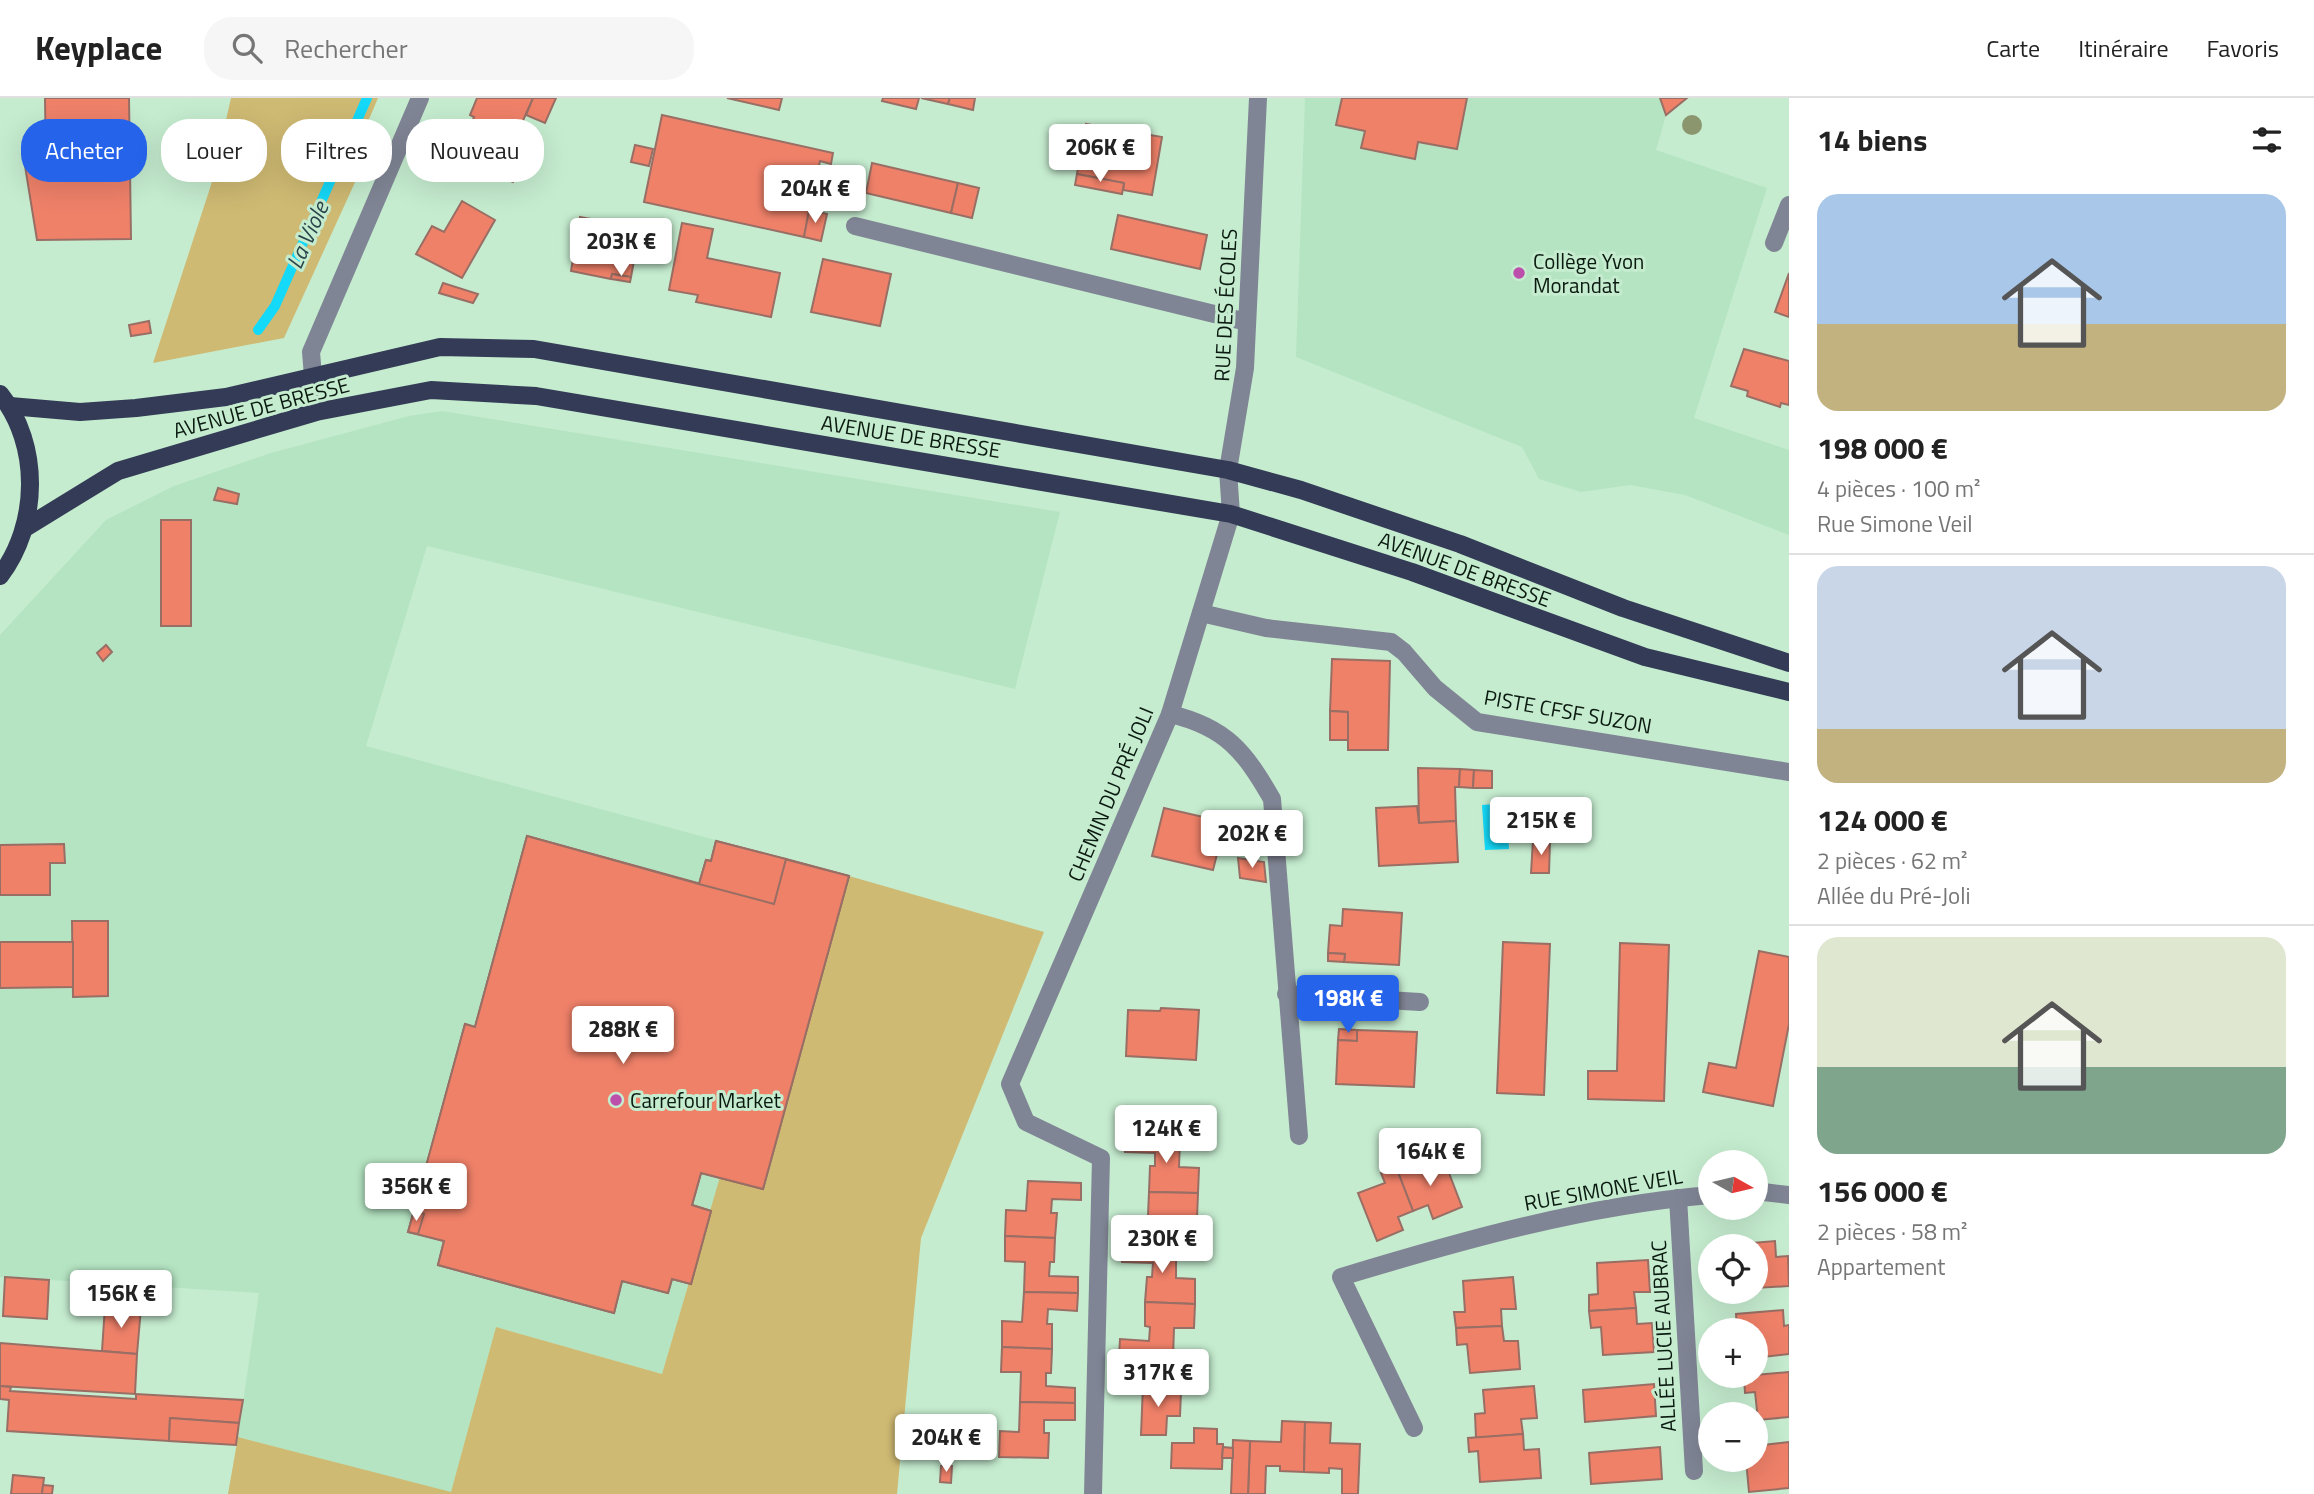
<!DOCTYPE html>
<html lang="fr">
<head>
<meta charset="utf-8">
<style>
	body { margin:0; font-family:"Titillium Web",sans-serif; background:#f6f6f6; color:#222; height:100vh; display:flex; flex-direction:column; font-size:26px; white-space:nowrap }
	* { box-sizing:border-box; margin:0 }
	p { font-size:23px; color:#767676 }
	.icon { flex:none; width:38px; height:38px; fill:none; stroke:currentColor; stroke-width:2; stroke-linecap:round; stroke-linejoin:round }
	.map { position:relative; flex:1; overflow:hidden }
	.details { display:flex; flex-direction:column; background:#fff; width:525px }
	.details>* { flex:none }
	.hud { position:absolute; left:21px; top:21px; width:665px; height:63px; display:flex; gap:14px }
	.needle { width:46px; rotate:98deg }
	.tools { position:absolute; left:1698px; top:1052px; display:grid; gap:14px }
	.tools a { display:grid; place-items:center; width:70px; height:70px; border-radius:50%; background:#fff; box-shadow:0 7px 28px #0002; font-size:35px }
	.price { position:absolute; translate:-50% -60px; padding:0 16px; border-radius:7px; background:#fff; color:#222; font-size:23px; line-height:46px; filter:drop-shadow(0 2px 4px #0008) }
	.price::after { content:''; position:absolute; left:50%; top:42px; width:21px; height:16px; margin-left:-10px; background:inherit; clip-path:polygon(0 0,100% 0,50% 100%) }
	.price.on { background:#2563eb; color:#fff }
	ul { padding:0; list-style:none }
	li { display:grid; align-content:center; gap:14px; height:371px; padding:0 28px }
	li+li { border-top:2px solid #e0e0e0 }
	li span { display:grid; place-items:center; height:217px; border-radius:21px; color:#555 }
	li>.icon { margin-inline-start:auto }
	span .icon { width:126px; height:126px; fill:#fffc; stroke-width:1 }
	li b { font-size:30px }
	h2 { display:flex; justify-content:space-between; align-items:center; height:84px; padding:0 28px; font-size:30px }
	.chip { padding:0 24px; border-radius:28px; background:#fff; box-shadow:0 7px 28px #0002; font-size:24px; line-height:63px }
	.chip.on { background:#2563eb; color:#fff }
	header { display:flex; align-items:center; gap:42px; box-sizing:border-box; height:98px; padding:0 35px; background:#fff; border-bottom:2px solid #e0e0e0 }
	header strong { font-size:33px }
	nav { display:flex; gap:38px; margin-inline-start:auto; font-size:24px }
	.search { width:490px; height:63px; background:#f6f6f6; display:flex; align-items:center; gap:18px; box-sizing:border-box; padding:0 24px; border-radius:28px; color:#767676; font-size:26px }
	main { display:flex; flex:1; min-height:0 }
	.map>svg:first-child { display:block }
	.built { fill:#b5e4c2 }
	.green { fill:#cfba73 }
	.water { fill:#14d9f9 }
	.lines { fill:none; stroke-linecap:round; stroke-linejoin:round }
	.stream { stroke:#14d9f9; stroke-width:10 }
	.building { fill:#ef8169; stroke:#996e64; stroke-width:2 }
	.minor { stroke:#808595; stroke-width:18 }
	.major { stroke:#343b56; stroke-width:18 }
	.tree { fill:#8b966e }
	.poi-dot { fill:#bc4eac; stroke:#c5eccf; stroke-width:2.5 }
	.labels { text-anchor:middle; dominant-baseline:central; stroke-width:6; stroke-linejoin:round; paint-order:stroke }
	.poi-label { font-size:21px; fill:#0b1a10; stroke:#c5eccf; text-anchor:start }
	.street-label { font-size:21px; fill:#0b1a10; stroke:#c5eccf }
	.water-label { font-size:23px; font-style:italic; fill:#2a454b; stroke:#c5eccf }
</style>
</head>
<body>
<header>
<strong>Keyplace</strong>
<div class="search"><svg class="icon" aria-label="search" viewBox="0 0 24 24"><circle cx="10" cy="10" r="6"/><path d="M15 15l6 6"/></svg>Rechercher</div>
<nav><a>Carte</a><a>Itinéraire</a><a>Favoris</a></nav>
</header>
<main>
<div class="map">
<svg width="1789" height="1396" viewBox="0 0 1789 1396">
	<rect width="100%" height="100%" fill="#c5eccf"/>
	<g class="built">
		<polygon points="1305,0 1687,0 1666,17 1656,52 1767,90 1694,320 1789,352 1789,437 1685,397 1630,387 1581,394 1539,381 1522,349 1296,259"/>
		<polygon points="442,313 1060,414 1015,591 427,448 366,648 849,778 763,1091 720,1080 662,1276 496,1229 451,1395 238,1339 259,1195 0,1179 0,537 106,422 174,388 271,355 409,318"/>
	</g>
	<g class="green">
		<polygon points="231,0 378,0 367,26 372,47 284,240 153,265 211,87"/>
		<polygon points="849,778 1044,834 921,1140 897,1396 228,1396 238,1339 451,1394 496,1229 662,1276 720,1079 764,1091"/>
	</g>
	<polygon class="water" points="1506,705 1509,751 1485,752 1482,707"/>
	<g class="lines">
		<polyline class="stream" points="258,232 275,208 367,0"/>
	</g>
	<g class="building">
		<polygon points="45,0 129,0 131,141 37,142 25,68 46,68"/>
		<polygon points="477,0 533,0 506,61 465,42 474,19 470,17"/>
		<polygon points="533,0 556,0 545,25 526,17"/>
		<polygon points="727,0 782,0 779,12"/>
		<polygon points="919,0 916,11 882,3 883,0"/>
		<polygon points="921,0 950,0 948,6"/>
		<polygon points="950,0 975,0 973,12 948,6"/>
		<polygon points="1342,0 1467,0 1457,51 1418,44 1415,61 1361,50 1365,33 1336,27"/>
		<polygon points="1660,0 1687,0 1666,17"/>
		<polygon points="662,17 833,55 831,66 820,63 804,139 644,104"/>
		<polygon points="1086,26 1162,39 1152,97 1123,92 1124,85 1077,76"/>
		<polygon points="635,47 653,51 649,68 631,64"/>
		<polygon points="506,60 521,66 513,84 498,78"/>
		<polygon points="872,65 958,85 951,115 866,95"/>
		<polygon points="1077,76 1124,85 1122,96 1075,87"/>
		<polygon points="958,85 979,90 972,120 951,115"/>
		<polygon points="462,103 495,122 462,180 416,156 432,128 444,134"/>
		<polygon points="809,112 827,116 821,143 804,139"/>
		<polygon points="1118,117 1207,137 1200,171 1111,151"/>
		<polygon points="580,119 640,130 631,179 612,176 611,181 571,173"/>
		<polygon points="682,125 713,131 707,160 780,175 771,219 696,204 698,197 669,192"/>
		<polygon points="823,161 891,176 880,228 811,214"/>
		<polygon points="1789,175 1789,219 1775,214"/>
		<polygon points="612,176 631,179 630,184 611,181"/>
		<polygon points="443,185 478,196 473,205 439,195"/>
		<polygon points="149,223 151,235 131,238 129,227"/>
		<polygon points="1744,251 1789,263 1789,307 1781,305 1780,309 1747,298 1748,293 1731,288"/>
		<polygon points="218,390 239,396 237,406 214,402"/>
		<rect x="161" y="422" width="30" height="106"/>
		<polygon points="106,547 112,554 103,563 97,555"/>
		<polygon points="1332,561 1390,563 1388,652 1348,652 1348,614 1330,613"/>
		<polygon points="1330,613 1348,614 1348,642 1330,642"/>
		<polygon points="1418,670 1460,671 1459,689 1455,689 1456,723 1419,725"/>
		<polygon points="1460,671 1474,672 1473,690 1459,689"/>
		<polygon points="1474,672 1492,673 1492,690 1473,690"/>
		<polygon points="1417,708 1419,725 1456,723 1458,764 1379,768 1376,710"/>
		<polygon points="1164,710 1225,724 1213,772 1152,758"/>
		<polygon points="527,738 774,806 786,761 849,778 763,1091 701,1075 692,1107 711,1113 691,1186 672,1181 668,1195 622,1183 614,1215 438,1167 444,1143 418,1136 424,1116 414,1113 465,926 475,929"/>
		<polygon points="527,738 699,786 706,762 711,763 716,743 849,778 763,1091 701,1075 692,1107 711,1113 691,1186 672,1181 668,1195 622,1183 614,1215 438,1167 444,1143 408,1134 465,926 475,929"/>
		<polygon points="1533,742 1550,743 1549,775 1531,775"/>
		<polygon points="716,743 786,761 774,806 699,786 706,762 711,763"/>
		<polygon points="64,746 65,765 50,765 50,797 0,797 0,747"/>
		<polygon points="1238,760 1264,764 1266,784 1240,780"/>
		<polygon points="1343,811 1402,815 1399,867 1344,864 1345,856 1328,855 1330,827 1342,828"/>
		<polygon points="72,823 108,823 108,898 73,899"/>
		<polygon points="0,844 73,844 73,889 0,890"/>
		<polygon points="1503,844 1550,846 1544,997 1497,995"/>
		<polygon points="1620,845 1669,847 1664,1003 1588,1001 1588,973 1617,973"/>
		<polygon points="1759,853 1789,859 1789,926 1773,1008 1703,994 1709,965 1736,970"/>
		<polygon points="1328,855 1345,856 1344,864 1328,863"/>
		<polygon points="1161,910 1199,912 1196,962 1126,958 1128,912 1160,913"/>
		<polygon points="1339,931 1357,932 1357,943 1338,942"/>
		<polygon points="1357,932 1417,934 1414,989 1336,986 1338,942 1357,943"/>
		<polygon points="1126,1039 1180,1041 1179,1069 1199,1070 1198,1095 1149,1094 1150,1068 1155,1068 1155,1055 1125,1054"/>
		<polygon points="1444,1062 1462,1109 1433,1121 1428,1107 1413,1113 1396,1069 1412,1063 1415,1073"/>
		<polygon points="1396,1069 1413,1113 1398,1119 1403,1132 1377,1143 1358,1095 1385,1085 1381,1075"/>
		<polygon points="1028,1083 1081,1085 1081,1102 1052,1101 1051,1115 1057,1115 1055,1140 1005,1138 1006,1112 1026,1113"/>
		<polygon points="1149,1094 1198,1095 1197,1120 1177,1119 1176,1149 1122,1148 1123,1131 1153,1132 1154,1118 1148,1118"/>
		<polygon points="414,1113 424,1116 418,1136 408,1134"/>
		<polygon points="1005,1138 1055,1140 1054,1164 1050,1164 1049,1178 1078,1179 1078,1195 1024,1194 1025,1164 1005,1163"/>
		<polygon points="1775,1143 1776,1159 1788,1158 1789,1188 1755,1190 1755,1148 1728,1147"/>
		<polygon points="1122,1148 1176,1149 1176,1180 1195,1181 1195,1206 1145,1204 1147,1179 1152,1179 1153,1165 1122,1164"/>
		<polygon points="1648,1162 1650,1194 1634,1194 1636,1210 1589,1213 1589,1197 1598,1196 1597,1165"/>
		<polygon points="5,1179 49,1182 47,1221 3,1218"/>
		<polygon points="1513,1179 1516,1211 1501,1211 1502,1228 1456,1230 1454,1214 1465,1214 1463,1183"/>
		<polygon points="1024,1194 1078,1195 1077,1213 1048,1211 1047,1226 1052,1226 1052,1251 1002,1249 1002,1223 1022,1224"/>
		<polygon points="1145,1204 1195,1206 1194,1230 1174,1230 1173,1260 1119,1259 1120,1241 1149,1243 1150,1229 1145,1228"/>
		<polygon points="105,1208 141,1210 137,1256 102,1253"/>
		<polygon points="1636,1210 1637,1226 1652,1225 1654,1254 1603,1257 1601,1229 1591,1230 1589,1213"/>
		<polygon points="1783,1212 1784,1228 1789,1227 1789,1256 1755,1260 1755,1232 1737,1232 1736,1216"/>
		<polygon points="1502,1228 1504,1243 1518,1243 1520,1271 1470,1275 1467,1246 1457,1247 1456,1230"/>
		<polygon points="0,1245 137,1256 135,1296 0,1288"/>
		<polygon points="1002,1249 1052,1251 1051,1275 1046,1275 1046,1288 1075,1290 1075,1305 1020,1304 1021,1274 1001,1274"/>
		<polygon points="1119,1259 1173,1260 1172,1277 1118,1275"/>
		<polygon points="1789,1274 1789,1319 1758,1322 1755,1294 1745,1295 1744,1278"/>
		<rect x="1155" y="1277" width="9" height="11"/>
		<polygon points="1654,1286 1656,1318 1585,1324 1583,1292"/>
		<polygon points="1143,1287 1167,1288 1167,1294 1181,1294 1180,1318 1167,1318 1166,1337 1141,1337"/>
		<polygon points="0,1288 11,1289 10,1293 136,1301 136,1296 243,1302 239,1325 170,1320 169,1343 7,1333 9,1302 0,1301"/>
		<polygon points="1534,1288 1537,1320 1521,1321 1523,1336 1476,1340 1475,1316 1485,1315 1483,1292"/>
		<polygon points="1020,1304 1075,1305 1075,1322 1044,1322 1044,1335 1049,1335 1048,1360 999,1359 1000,1333 1019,1334"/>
		<polygon points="170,1320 239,1325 236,1347 169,1343"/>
		<polygon points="1282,1323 1305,1324 1304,1374 1280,1373 1280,1368 1266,1368 1265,1396 1248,1396 1250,1343 1281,1344"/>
		<polygon points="1305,1324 1331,1325 1330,1345 1360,1346 1358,1396 1342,1396 1342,1371 1329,1370 1329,1375 1304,1374"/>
		<polygon points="1194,1330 1217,1331 1217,1346 1223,1346 1222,1371 1171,1370 1172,1345 1194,1345"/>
		<polygon points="1523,1336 1524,1352 1539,1351 1541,1380 1480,1384 1478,1353 1469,1354 1468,1340"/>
		<polygon points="1233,1342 1250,1343 1248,1396 1231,1396"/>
		<polygon points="1789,1344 1789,1390 1749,1394 1746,1362 1755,1362 1755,1348"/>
		<polygon points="1223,1349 1233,1350 1233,1360 1222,1360"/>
		<polygon points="1660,1349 1662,1381 1591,1386 1589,1355"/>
		<polygon points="941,1368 952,1368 951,1385 940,1384"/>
		<polygon points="13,1377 44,1380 42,1396 11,1396"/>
		<polygon points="43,1387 53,1388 52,1396 42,1396"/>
	</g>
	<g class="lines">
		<g class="minor">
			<polyline points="855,128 1247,224"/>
			<polyline points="1774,145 1789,107"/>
			<polyline points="316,314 311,254 420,0"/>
			<polyline points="1201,515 1266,530 1391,544 1404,554 1435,590 1477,624 1789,674"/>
			<path d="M1170,616C1226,629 1245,654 1272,701L1299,1038"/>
			<polyline points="1286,896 1420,904"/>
			<polyline points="1755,1093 1789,1097"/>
			<polyline points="1678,1100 1694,1373"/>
			<path d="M1414,1330L1341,1179C1463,1142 1583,1108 1710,1097"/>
			<polyline points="1093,1396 1101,1060 1026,1024 1010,986 1170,616 1231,416 1228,372 1245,270 1258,0"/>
		</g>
		<g class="major">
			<path d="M0,296C41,347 39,427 0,478"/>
			<polyline points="10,308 80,314 136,310 226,299 440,249 534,251 1228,372 1301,392 1460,446 1623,510 1789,565"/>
			<polyline points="25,430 118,373 316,314 431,292 536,298 1231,416 1412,474 1645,559 1789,594"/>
		</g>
	</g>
	<circle class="tree" cx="1692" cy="27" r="10"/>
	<g class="poi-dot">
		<circle cx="1519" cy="175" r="7"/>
		<circle cx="616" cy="1002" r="7"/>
	</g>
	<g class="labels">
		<g class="poi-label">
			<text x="1533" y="163">Collège Yvon<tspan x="1533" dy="24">Morandat</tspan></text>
			<text x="630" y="1002">Carrefour Market</text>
		</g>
		<g class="street-label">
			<text transform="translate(1225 207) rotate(-87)">RUE DES ÉCOLES</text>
			<text transform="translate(261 309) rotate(-15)">AVENUE DE BRESSE</text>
			<text transform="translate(911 338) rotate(9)">AVENUE DE BRESSE</text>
			<text transform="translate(1465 471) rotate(20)">AVENUE DE BRESSE</text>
			<text transform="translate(1568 613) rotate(10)">PISTE CFSF SUZON</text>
			<text transform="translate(1110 696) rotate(-67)">CHEMIN DU PRÉ JOLI</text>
			<text transform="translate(1603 1091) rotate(-10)">RUE SIMONE VEIL</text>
			<text transform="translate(1663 1238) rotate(-93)">ALLÉE LUCIE AUBRAC</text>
		</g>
		<g class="water-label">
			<text transform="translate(307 137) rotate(-66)">La Viole</text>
		</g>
	</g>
</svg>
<div class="tools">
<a><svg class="needle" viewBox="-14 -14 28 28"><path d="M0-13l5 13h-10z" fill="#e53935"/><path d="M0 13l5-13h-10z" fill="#767676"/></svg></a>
<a><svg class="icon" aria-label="locate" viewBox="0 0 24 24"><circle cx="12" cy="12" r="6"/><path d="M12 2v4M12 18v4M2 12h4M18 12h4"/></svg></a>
<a>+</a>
<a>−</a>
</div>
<b class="price" style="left:1100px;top:86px">206K €</b>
<b class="price" style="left:815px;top:127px">204K €</b>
<b class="price" style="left:621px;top:180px">203K €</b>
<b class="price" style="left:1541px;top:759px">215K €</b>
<b class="price" style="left:1252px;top:772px">202K €</b>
<b class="price on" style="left:1348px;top:937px">198K €</b>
<b class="price" style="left:623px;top:968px">288K €</b>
<b class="price" style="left:1166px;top:1067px">124K €</b>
<b class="price" style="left:1430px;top:1090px">164K €</b>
<b class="price" style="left:416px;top:1125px">356K €</b>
<b class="price" style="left:1162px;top:1177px">230K €</b>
<b class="price" style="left:121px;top:1232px">156K €</b>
<b class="price" style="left:1158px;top:1311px">317K €</b>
<b class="price" style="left:946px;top:1376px">204K €</b>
<div class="hud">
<a class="chip on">Acheter</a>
<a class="chip">Louer</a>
<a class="chip">Filtres</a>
<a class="chip">Nouveau</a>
</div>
</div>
<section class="details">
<h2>14 biens<svg class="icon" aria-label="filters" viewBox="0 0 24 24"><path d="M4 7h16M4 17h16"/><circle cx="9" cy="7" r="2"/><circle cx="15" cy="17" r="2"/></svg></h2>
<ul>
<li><span style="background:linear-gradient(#a9c7e8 60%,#c2b280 0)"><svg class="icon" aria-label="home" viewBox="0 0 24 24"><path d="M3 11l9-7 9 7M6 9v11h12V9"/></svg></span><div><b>198 000 €</b><p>4 pièces · 100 m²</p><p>Rue Simone Veil</p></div></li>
<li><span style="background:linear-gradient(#c9d6e8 75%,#c2b280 0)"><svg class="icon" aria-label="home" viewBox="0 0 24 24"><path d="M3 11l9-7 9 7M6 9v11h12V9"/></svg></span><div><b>124 000 €</b><p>2 pièces · 62 m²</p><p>Allée du Pré-Joli</p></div></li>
<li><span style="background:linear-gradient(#dfe7d0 60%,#7fa58c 0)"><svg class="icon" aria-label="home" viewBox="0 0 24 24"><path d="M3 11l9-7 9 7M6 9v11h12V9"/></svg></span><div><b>156 000 €</b><p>2 pièces · 58 m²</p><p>Appartement</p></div></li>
</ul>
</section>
</main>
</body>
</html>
